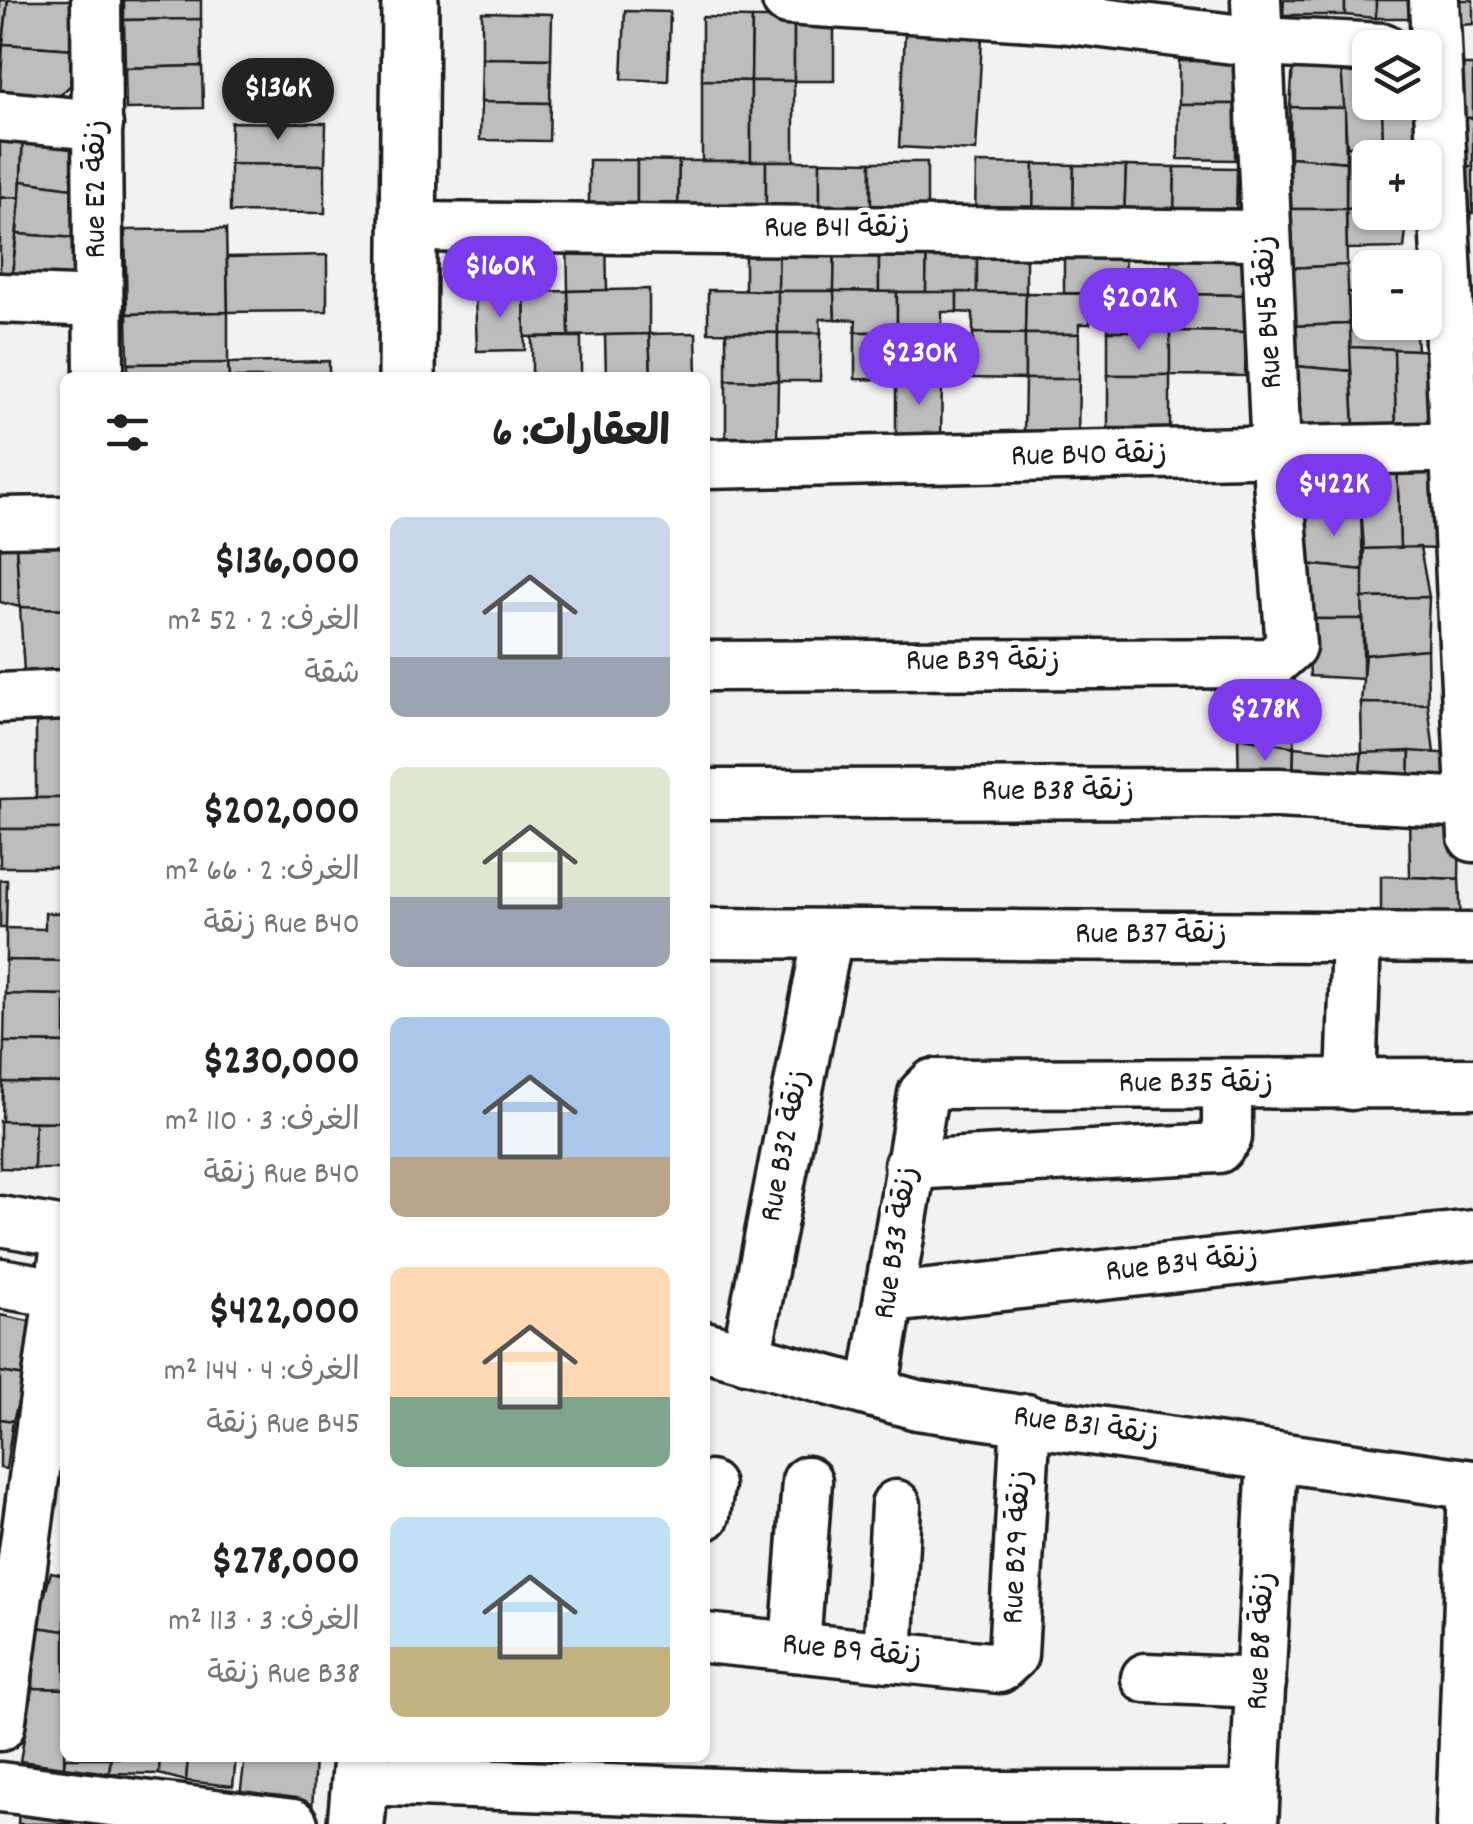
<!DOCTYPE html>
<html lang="ar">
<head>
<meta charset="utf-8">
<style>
	body { margin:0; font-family:Dekko,"Playpen Sans Arabic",sans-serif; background:#f2f2f2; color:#222; direction:rtl; height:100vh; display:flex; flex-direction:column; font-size:38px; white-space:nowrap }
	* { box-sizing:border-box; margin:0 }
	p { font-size:32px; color:#767676 }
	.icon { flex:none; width:55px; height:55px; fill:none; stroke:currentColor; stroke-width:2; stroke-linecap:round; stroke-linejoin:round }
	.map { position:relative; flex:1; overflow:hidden; direction:ltr }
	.details { position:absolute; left:60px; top:372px; width:650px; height:1390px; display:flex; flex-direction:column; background:#fff; border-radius:15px; box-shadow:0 2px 8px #0004; direction:rtl }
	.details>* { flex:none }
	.tools { position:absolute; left:1352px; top:30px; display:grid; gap:20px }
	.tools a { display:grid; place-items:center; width:90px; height:90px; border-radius:15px; background:#fff; box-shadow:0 2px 8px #0004; font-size:50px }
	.price { position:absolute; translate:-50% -85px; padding:0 22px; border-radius:35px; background:#7c3aed; color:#fff; font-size:32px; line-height:65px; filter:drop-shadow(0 2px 5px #0008) }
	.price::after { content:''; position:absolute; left:50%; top:60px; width:30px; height:22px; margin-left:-15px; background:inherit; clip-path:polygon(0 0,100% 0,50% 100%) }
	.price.on { background:#222; color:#fff }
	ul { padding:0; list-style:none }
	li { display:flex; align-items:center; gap:30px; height:250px; padding:0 40px }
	li span { display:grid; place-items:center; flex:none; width:280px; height:200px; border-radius:15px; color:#555 }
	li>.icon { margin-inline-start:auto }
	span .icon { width:120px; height:120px; fill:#fffc; stroke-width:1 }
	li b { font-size:42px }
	h2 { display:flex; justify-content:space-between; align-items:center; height:120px; padding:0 40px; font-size:42px }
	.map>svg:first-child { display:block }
	.building { fill:#bdbdbd; stroke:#1c1c1c; stroke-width:2.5 }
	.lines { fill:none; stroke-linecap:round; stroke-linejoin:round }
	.minor-casing { stroke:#1c1c1c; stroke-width:55 }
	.major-casing { stroke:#1c1c1c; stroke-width:62 }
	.minor { stroke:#fff; stroke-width:48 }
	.major { stroke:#fff; stroke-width:55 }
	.labels { text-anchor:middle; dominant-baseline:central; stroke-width:9; stroke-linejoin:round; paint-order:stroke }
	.street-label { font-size:32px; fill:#1c1c1c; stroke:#fff }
</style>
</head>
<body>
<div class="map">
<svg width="1473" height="1824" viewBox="0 0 1473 1824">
	<rect width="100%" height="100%" fill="#f2f2f2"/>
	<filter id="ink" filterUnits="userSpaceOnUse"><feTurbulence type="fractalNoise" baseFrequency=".01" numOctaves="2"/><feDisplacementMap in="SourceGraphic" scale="20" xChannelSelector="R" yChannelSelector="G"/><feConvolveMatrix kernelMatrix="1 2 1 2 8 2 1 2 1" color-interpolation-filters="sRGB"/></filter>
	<g filter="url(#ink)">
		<g class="building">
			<polygon points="0,0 8,0 0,65"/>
			<polygon points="8,0 78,0 74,49 3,44"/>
			<polygon points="124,0 201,0 201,19 124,20"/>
			<polygon points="1284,0 1345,0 1345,15 1283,15"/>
			<polygon points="1345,0 1376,0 1376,18 1345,15"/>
			<rect x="1376" y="0" width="38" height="18"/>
			<polygon points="1459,0 1473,0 1473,24 1460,25"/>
			<polygon points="625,11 670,12 668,81 622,79"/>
			<polygon points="482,12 552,14 551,59 482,58"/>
			<polygon points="702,17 752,18 751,81 702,80"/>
			<polygon points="752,18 794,18 794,81 751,81"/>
			<rect x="794" y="18" width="40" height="63"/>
			<polygon points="201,19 202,66 125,68 124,20"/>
			<polygon points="905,33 982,38 976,151 899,147"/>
			<polygon points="3,44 74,49 74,82 53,102 0,98"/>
			<polygon points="482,58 551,59 550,103 481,102"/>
			<polygon points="1179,61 1236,61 1235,104 1179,104"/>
			<polygon points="1293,63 1341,65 1345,108 1290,107"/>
			<polygon points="1370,64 1370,102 1382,102 1383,146 1347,146 1341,65"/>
			<polygon points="1458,65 1473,65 1473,118 1462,118"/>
			<polygon points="202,66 203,108 126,109 125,68"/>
			<polygon points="702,80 751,81 751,161 702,161"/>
			<rect x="751" y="81" width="43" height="80"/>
			<polygon points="481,102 550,103 549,141 480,140"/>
			<polygon points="1382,102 1425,102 1427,149 1383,146"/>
			<polygon points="1179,104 1235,104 1235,160 1178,159"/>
			<polygon points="1290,107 1345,108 1346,162 1290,157"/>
			<polygon points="1462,118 1473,118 1473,166 1463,167"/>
			<polygon points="231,122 326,123 325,165 230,164"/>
			<polygon points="0,131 23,134 20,197 0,198"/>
			<polygon points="23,134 80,140 79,189 21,181"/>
			<polygon points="1347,146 1404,147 1405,158 1370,158 1370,208 1346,209"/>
			<polygon points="1290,157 1346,162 1346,209 1290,209"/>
			<rect x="589" y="160" width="48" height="58"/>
			<polygon points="637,160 679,161 678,219 637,218"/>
			<polygon points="679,161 766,161 766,219 678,219"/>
			<rect x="766" y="161" width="54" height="58"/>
			<polygon points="820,161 871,162 871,219 820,219"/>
			<polygon points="871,162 927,162 927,220 871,219"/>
			<polygon points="976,163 1034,164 1033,222 975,220"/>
			<polygon points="230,164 325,165 325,213 230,212"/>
			<polygon points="1034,164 1074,165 1073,223 1033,222"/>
			<polygon points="1074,165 1126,166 1124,223 1073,223"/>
			<polygon points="1126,166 1175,167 1174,224 1124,223"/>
			<polygon points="1473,166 1473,213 1466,213 1463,167"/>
			<polygon points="1175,167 1237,168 1236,226 1174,224"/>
			<polygon points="21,181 79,189 77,238 17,234"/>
			<polygon points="20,197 12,275 0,275 0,198"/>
			<polygon points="1370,208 1370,212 1408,212 1404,248 1347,249 1346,209"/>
			<polygon points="1290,209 1346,209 1347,265 1288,268"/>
			<polygon points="226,229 228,312 127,314 125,230"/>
			<polygon points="17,234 77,238 81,271 67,286 12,275"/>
			<polygon points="523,235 524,292 475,293 474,236"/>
			<polygon points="567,236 606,236 607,290 568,291"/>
			<polygon points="745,238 779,238 778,291 745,290"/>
			<polygon points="779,238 835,238 834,291 778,291"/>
			<polygon points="835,238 879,239 879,292 834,291"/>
			<polygon points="879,239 927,239 926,292 879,292"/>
			<polygon points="927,239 977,239 977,293 926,292"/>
			<polygon points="977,239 1026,240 1026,293 977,293"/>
			<polygon points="1064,245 1125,245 1124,294 1064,293"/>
			<polygon points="1171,246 1246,246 1246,295 1171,294"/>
			<polygon points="327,255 327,311 228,312 227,257"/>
			<polygon points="1347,265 1350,324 1291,326 1288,268"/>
			<polygon points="649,289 649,334 569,336 568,291"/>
			<polygon points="708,290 778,291 778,333 708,332"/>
			<polygon points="568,291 569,336 525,337 524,292"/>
			<polygon points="778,291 834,291 835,319 820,319 821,333 778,333"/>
			<polygon points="834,291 897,292 897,332 855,332 856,320 835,319"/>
			<polygon points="524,292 525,350 477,351 475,293"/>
			<polygon points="897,292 957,292 957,312 942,312 942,332 897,332"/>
			<polygon points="957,292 1026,293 1025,334 973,333 973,313 957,312"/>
			<polygon points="1348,292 1370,294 1370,322 1415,322 1417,350 1350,347"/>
			<polygon points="1026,293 1091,294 1090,324 1079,324 1079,334 1025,334"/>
			<polygon points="1091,294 1171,294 1170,331 1108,331 1109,313 1091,313"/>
			<polygon points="1171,294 1246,295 1246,332 1170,331"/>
			<polygon points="228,312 228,363 128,364 127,314"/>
			<polygon points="1350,324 1351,371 1295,366 1291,326"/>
			<rect x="1108" y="331" width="62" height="44"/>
			<polygon points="1170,331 1246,332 1245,376 1170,375"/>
			<polygon points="726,332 778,333 778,381 726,380"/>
			<polygon points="855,332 897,332 896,380 855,379"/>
			<polygon points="897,332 942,332 942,380 896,380"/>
			<polygon points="696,333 697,378 651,378 649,334"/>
			<polygon points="778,333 821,333 820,381 778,381"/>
			<polygon points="973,333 1025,334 1025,379 973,378"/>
			<polygon points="649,334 651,378 606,378 605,335"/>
			<rect x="1025" y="334" width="54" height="45"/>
			<rect x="532" y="337" width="49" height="41"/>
			<polygon points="1350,347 1394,349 1396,428 1354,429"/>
			<polygon points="1394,349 1438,351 1444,429 1396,428"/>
			<polygon points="329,361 329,378 229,378 228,363"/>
			<polygon points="228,363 229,378 128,378 128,364"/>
			<polygon points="1295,366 1351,371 1354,429 1299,430"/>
			<rect x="1108" y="375" width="62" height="53"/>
			<polygon points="1025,379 1079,379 1078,436 1024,435"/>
			<polygon points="726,380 778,381 777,440 726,439"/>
			<polygon points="896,380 942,380 941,437 896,437"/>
			<polygon points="1447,462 1445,549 1400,548 1397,463"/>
			<polygon points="1358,463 1361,511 1304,510 1297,467"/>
			<polygon points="1358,463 1397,463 1400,548 1364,549"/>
			<polygon points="1304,510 1361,511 1363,570 1305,564"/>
			<polygon points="0,543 16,544 20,607 0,602"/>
			<polygon points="65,543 65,609 20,607 16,544"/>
			<polygon points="1420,547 1429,597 1362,598 1364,549"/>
			<polygon points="1305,564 1363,570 1363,619 1307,619"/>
			<polygon points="1429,597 1427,649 1365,655 1362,598"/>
			<polygon points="20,607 65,609 65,672 24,672"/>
			<polygon points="1307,619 1363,619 1363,679 1310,676"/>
			<polygon points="1427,649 1428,704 1361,703 1365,655"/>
			<polygon points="1243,677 1295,677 1294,747 1238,737"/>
			<polygon points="1361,703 1428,704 1434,753 1362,753"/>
			<rect x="36" y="710" width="29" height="88"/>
			<polygon points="1238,737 1294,747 1293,788 1239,786"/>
			<polygon points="1294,747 1362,753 1358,790 1293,788"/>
			<polygon points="1410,751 1409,791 1358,790 1362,753"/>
			<polygon points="1410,751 1454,754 1457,797 1409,791"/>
			<polygon points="36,798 65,798 65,829 0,829 0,799"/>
			<polygon points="1409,811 1460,815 1459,879 1410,877"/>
			<rect x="0" y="829" width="65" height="38"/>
			<polygon points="1381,876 1459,879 1461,924 1381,925"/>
			<polygon points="0,880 7,880 6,928 0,928"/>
			<polygon points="45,913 65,913 65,961 6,960 6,928 45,929"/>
			<polygon points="6,960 65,961 65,995 5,994"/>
			<polygon points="5,994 65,995 65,1043 4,1042"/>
			<polygon points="4,1042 65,1043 65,1083 3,1082"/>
			<polygon points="3,1082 65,1083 65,1122 2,1121"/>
			<polygon points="0,1121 35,1122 34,1169 0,1168"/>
			<polygon points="35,1122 65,1122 65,1169 34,1169"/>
			<polygon points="0,1315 33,1322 25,1376 0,1372"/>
			<polygon points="0,1372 25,1376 13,1421 0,1419"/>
			<polygon points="0,1419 13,1421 6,1469 0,1468"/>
			<polygon points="51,1572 65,1575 65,1631 36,1627"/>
			<polygon points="36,1627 65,1631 65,1689 33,1688"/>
			<polygon points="33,1688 65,1689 64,1767 20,1761"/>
			<polygon points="65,1758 111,1758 109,1773 64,1767"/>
			<polygon points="111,1758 160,1758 159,1774 109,1773"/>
			<polygon points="160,1758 188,1758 186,1781 159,1774"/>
			<polygon points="188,1758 236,1758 233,1786 186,1781"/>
			<polygon points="245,1758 315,1758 312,1810 239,1803"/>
			<polygon points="20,1797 72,1805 71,1824 18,1824"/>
		</g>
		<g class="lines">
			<g class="minor-casing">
				<g id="minor">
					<polyline points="96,0 99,378"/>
					<polyline points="787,0 1061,18 1258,42 1383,48"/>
					<polyline points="1434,0 1473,837"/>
					<polyline points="0,116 98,125"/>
					<polyline points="407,227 1266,235"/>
					<polyline points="0,298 99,302"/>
					<polyline points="705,464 1473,447"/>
					<polyline points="0,522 65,521"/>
					<polyline points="705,666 1272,663 1291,646 1276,453 1256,0"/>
					<polyline points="0,698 65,695"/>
					<polyline points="705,794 1278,793 1471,803"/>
					<polyline points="705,933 1473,938"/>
					<polyline points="1351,1085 1356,937"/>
					<polyline points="909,1165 1218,1148 1227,1137 1227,1086"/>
					<polyline points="0,1221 65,1232"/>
					<polyline points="0,1283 65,1294"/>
					<polyline points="891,1298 1473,1235"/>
					<polyline points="705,1346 917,1405 1473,1485"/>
					<polyline points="746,1358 828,935"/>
					<polyline points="873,1392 923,1094 933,1084 1473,1083"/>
					<polyline points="705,1515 709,1486"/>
					<polyline points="705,1638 999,1668 1013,1655 1026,1419"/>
					<polyline points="795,1647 807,1481"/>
					<polyline points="888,1657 896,1505"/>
					<polyline points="1146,1678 1261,1683"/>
					<polyline points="0,1726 65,1252"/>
					<polyline points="360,1780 801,1796 1254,1796"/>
					<polyline points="0,1787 293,1824"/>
					<polyline points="1253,1824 1272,1458"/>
					<polyline points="1461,1824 1473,1485"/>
				</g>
			</g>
			<g class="major-casing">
				<g id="major">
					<polyline points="407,378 410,0"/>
					<polyline points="356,1824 362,1758"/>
				</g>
			</g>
			<use href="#minor" class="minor"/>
			<use href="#major" class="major"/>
		</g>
	</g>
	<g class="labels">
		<g class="street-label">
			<text transform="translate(98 189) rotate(-90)">Rue E2 زنقة</text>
			<text x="837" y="230">Rue B41 زنقة</text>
			<text transform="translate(1270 312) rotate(-93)">Rue B45 زنقة</text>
			<text transform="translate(1089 457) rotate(-1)">Rue B40 زنقة</text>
			<text x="983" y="663">Rue B39 زنقة</text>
			<text x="1058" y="793">Rue B38 زنقة</text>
			<text x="1151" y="936">Rue B37 زنقة</text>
			<text x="1196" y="1085">Rue B35 زنقة</text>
			<text transform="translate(787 1146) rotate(-79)">Rue B32 زنقة</text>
			<text transform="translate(898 1243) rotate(-81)">Rue B33 زنقة</text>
			<text transform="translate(1182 1266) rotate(-6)">Rue B34 زنقة</text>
			<text transform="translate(1086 1428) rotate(8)">Rue B31 زنقة</text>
			<text transform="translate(1019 1547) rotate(-87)">Rue B29 زنقة</text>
			<text transform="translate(1263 1641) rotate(-87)">Rue B8 زنقة</text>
			<text transform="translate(852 1653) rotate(6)">Rue B9 زنقة</text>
		</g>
	</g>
</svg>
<div class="tools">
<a><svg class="icon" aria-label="layers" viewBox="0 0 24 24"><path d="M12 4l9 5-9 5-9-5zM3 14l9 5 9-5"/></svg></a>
<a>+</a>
<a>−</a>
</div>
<b class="price on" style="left:278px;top:143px">$136K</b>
<b class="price" style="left:500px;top:321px">$160K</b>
<b class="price" style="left:1139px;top:353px">$202K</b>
<b class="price" style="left:919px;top:408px">$230K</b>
<b class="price" style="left:1334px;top:539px">$422K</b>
<b class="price" style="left:1265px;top:764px">$278K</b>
<section class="details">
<h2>العقارات: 6<svg class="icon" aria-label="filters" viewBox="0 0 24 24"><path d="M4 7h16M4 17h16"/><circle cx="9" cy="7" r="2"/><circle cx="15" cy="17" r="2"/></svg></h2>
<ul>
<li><span style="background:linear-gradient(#c9d6e8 70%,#9aa5b1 0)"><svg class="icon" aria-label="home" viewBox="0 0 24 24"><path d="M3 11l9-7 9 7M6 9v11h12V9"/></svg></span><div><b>$136,000</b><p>الغرف: 2 · 52 m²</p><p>شقة</p></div></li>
<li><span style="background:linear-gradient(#dfe7d0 65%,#9aa5b1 0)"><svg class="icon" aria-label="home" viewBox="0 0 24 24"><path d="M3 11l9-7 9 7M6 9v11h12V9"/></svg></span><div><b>$202,000</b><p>الغرف: 2 · 66 m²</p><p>Rue B40 زنقة</p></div></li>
<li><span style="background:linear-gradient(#a9c7e8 70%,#b9a48a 0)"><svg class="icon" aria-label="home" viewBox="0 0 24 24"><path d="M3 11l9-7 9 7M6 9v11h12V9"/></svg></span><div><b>$230,000</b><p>الغرف: 3 · 110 m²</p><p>Rue B40 زنقة</p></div></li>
<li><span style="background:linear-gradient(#ffd9b3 65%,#7fa58c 0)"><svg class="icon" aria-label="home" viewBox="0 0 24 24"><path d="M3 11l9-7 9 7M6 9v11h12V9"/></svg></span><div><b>$422,000</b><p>الغرف: 4 · 144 m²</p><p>Rue B45 زنقة</p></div></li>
<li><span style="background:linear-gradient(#bfe0f5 65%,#c2b280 0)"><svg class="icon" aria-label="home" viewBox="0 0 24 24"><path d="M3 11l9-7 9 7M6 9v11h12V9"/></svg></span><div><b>$278,000</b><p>الغرف: 3 · 113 m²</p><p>Rue B38 زنقة</p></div></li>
</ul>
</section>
</div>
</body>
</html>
